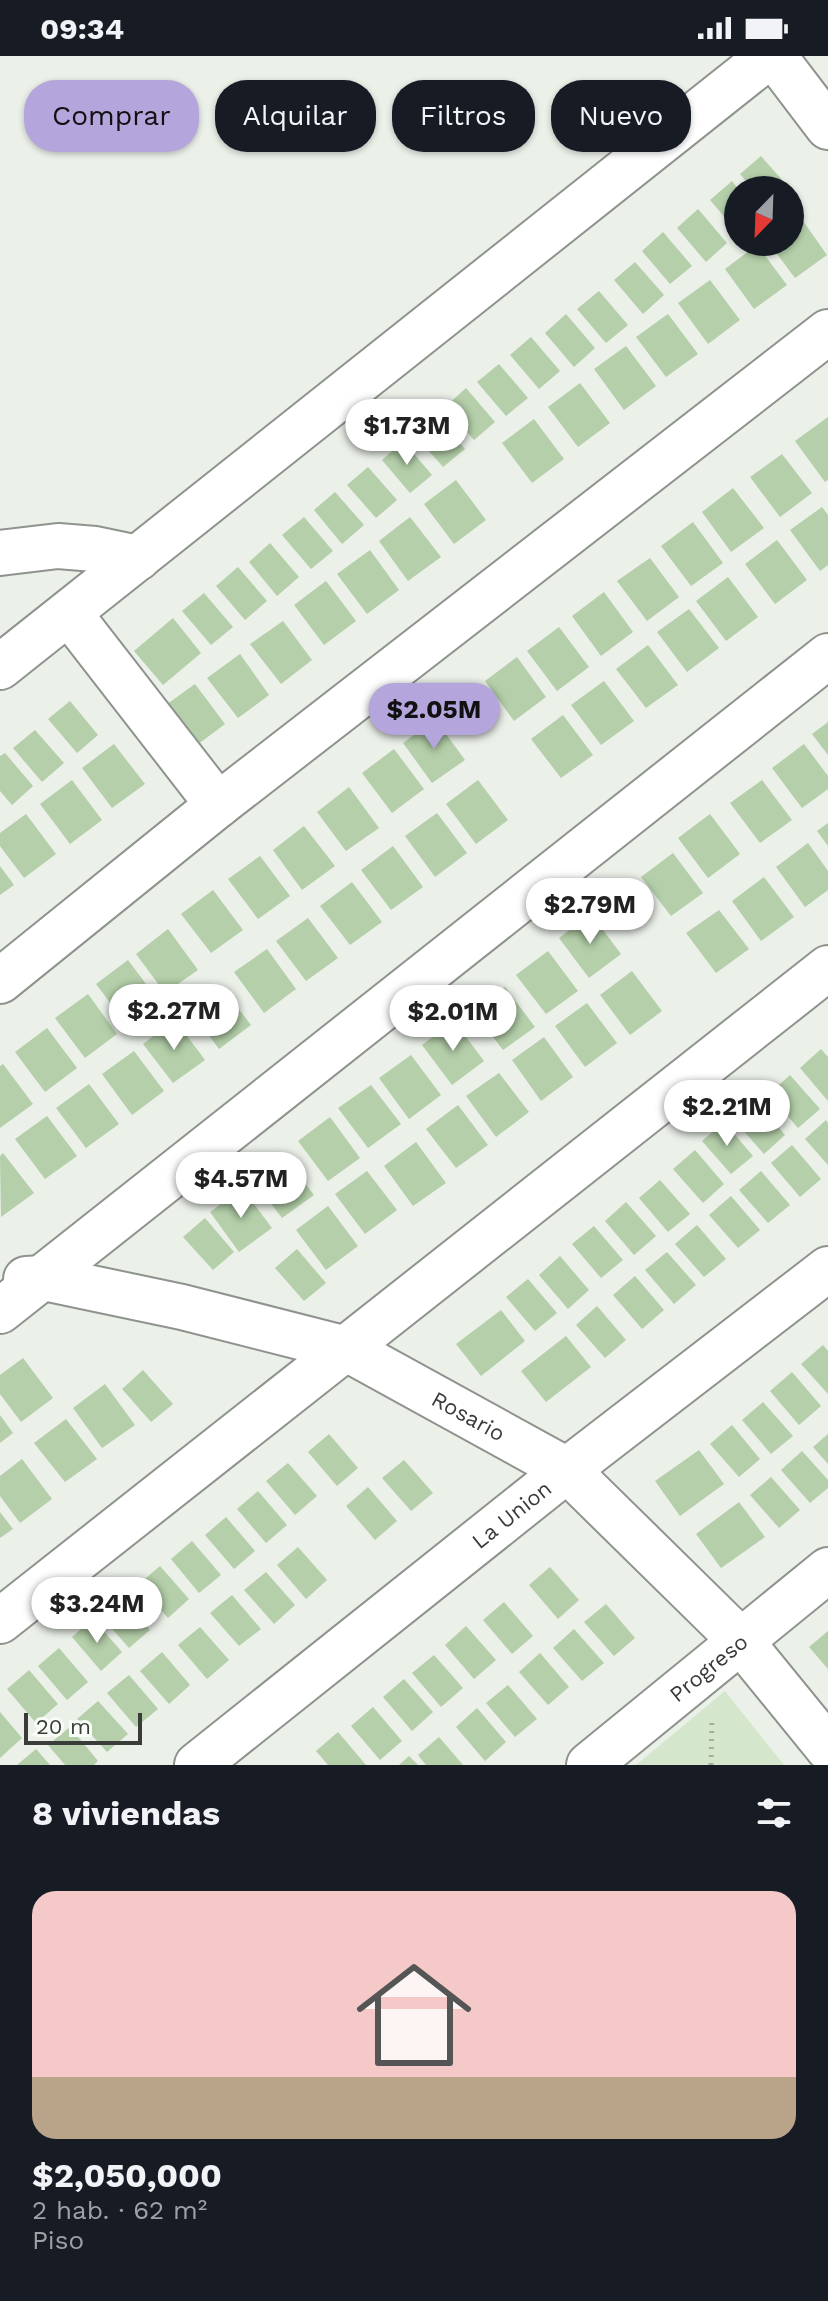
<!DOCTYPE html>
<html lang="es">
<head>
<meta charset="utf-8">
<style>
	body { margin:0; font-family:"Work Sans",sans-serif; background:#242831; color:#f1f3f6; height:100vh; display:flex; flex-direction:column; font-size:30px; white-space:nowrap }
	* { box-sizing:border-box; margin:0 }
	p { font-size:26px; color:#9ea1a6 }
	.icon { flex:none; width:44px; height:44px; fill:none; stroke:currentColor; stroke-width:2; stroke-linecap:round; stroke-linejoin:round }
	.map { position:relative; height:1709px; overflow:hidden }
	.panel { display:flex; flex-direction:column; background:#171b24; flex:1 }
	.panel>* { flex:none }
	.top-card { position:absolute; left:24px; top:24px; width:780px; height:72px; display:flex; gap:16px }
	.needle { width:52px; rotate:203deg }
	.buttons { position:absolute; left:724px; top:120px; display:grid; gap:16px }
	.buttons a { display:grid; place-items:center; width:80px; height:80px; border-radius:50%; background:#171b24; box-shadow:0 2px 6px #0004; font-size:40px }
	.scale { position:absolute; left:24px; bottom:20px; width:118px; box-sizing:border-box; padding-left:8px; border:4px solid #3a3c39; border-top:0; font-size:22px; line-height:28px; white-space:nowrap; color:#3a3c39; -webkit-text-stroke:6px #f8fdf7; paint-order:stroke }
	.price { position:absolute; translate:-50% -68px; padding:0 18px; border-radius:28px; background:#fff; color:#222; font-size:26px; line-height:52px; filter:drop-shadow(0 2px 4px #0008) }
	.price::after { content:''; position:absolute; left:50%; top:48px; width:24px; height:18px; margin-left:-12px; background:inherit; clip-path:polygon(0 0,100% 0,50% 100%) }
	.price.on { background:#b5a5dd; color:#111 }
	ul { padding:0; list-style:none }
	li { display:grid; align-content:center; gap:16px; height:424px; padding:0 32px }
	li span { display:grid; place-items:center; height:248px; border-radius:24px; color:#555 }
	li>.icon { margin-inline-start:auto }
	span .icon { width:144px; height:144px; fill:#fffc; stroke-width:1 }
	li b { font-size:34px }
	h2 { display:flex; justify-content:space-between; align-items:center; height:96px; padding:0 32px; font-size:34px }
	.chip { padding:0 28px; border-radius:32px; background:#171b24; box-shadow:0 2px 6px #0004; font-size:28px; line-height:72px }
	.chip.on { background:#b5a5dd; color:#111 }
	.status { display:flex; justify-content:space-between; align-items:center; height:56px; padding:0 40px; background:#171b24; direction:ltr }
	.status svg { height:22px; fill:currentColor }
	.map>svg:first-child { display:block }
	.green { fill:#d4e7cd }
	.building { fill:#b4cfa9 }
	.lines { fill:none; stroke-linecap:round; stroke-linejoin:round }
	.minor-casing { stroke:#8f938e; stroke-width:48 }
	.path { stroke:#a7aba6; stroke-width:5; stroke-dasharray:2 6; stroke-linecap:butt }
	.minor { stroke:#fff; stroke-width:44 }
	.labels { text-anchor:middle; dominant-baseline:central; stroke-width:6; stroke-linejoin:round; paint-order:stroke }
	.street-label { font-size:22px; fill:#3a3c39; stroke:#f8fdf7 }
</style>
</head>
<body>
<div class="status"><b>09:34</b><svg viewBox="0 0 49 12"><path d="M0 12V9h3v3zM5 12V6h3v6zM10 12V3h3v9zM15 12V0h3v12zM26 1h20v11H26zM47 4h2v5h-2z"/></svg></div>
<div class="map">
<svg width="828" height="1709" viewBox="0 0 828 1709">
	<rect width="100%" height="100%" fill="#ebf0e9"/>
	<polygon class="green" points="725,1635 784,1709 636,1709"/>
	<g class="building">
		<polygon points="761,100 791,134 753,134 740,118"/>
		<polygon points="732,125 738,133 738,177 710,144"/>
		<polygon points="698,153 727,187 706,206 677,172"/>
		<polygon points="798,158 827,199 795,222 768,186 790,186 790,164"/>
		<polygon points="663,176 692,210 670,228 642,195"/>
		<polygon points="757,189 787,229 754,253 725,213"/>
		<polygon points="635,206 664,239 643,258 614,224"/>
		<polygon points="710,224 740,264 708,288 678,247"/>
		<polygon points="599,235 628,269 606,287 577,253"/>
		<polygon points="566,258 595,292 574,311 545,277"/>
		<polygon points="668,258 698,298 666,321 636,281"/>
		<polygon points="531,281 560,315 539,333 510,299"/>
		<polygon points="626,290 656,330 624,354 594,313"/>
		<polygon points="499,308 528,342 506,360 477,326"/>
		<polygon points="580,327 610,367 578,391 548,351"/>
		<polygon points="466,332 495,366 474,384 445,351"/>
		<polygon points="436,359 465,393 443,411 414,378"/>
		<polygon points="828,361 828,424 825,426 795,385"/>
		<polygon points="534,363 564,403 532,427 502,387"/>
		<polygon points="403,385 432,419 410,437 382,404"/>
		<polygon points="782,398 812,437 780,461 750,421"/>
		<polygon points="368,411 397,444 376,462 347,429"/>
		<polygon points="456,424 486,464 454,488 424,448"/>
		<polygon points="733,432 764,472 731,496 702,456"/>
		<polygon points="335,436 364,469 342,488 314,454"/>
		<polygon points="822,451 828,459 828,509 820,515 790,474"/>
		<polygon points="304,461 333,495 311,513 282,479"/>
		<polygon points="410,461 441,501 408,525 379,485"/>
		<polygon points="693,466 723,507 691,530 661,490"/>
		<polygon points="777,484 807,524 775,548 745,508"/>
		<polygon points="270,487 299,521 277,540 249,506"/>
		<polygon points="370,494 399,534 367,558 337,518"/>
		<polygon points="650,502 679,541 647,565 617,525"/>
		<polygon points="238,511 267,545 245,564 216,530"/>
		<polygon points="728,521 758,561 726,585 696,545"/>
		<polygon points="326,525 356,565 324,589 294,549"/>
		<polygon points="604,536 633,576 601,600 572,560"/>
		<polygon points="204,537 233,571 211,589 182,555"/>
		<polygon points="689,553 719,592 687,616 657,576"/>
		<polygon points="173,562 201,597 163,629 134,595"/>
		<polygon points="283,565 312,604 281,628 250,588"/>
		<polygon points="559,571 589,611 557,635 527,595"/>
		<polygon points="648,589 678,629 646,652 616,613"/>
		<polygon points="240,598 269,639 238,662 207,622"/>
		<polygon points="517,601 546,641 514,665 485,625"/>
		<polygon points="604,625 634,665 601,689 571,649"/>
		<polygon points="195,628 225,668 193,692 163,651"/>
		<polygon points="70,645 98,679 77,697 48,663"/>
		<polygon points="563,659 593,699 561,722 531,683"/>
		<polygon points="435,663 465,704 432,727 403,687"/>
		<polygon points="828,666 828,699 812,678"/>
		<polygon points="35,674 64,707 42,726 13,692"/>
		<polygon points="114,688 145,728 112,752 82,712"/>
		<polygon points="804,688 828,720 828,733 802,752 772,712"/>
		<polygon points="394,693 424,733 392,757 362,717"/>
		<polygon points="5,697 33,730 12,749 0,735 0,700"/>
		<polygon points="72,724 102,764 70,788 40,748"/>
		<polygon points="478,724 508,764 476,788 446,748"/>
		<polygon points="762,724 792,764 760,787 730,747"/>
		<polygon points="349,731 379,772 346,795 317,756"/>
		<polygon points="437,757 467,797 435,821 405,780"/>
		<polygon points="26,758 56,798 24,822 0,790 0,777"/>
		<polygon points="710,758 740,798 708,822 678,782"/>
		<polygon points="828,767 828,790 817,775"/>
		<polygon points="304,770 335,810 302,834 273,794"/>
		<polygon points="808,787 828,815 828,834 805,851 776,811"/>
		<polygon points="393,790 423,831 391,854 361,814"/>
		<polygon points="673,797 703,837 671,860 641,821"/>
		<polygon points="260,800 290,840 258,863 228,823"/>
		<polygon points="0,810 14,829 0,839"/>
		<polygon points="764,821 794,861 761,885 732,845"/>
		<polygon points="352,826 382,866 350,889 320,850"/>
		<polygon points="213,834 243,874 211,897 181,858"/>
		<polygon points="719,854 749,893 716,917 686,877"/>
		<polygon points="591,858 621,898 589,922 559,882"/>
		<polygon points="308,862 338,902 306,925 276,885"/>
		<polygon points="168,873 198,914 165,937 136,898"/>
		<polygon points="267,893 296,933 264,957 234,916"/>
		<polygon points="548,895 578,935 546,958 516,919"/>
		<polygon points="128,904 158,944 126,968 96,928"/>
		<polygon points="632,915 662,955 630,979 600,939"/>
		<polygon points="221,930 251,969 219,993 189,953"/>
		<polygon points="505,931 535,971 503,994 473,955"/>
		<polygon points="88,938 117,978 85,1002 55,962"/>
		<polygon points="587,947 617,987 585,1011 555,970"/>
		<polygon points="175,964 205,1004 173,1027 143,988"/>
		<polygon points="454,965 484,1005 452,1029 422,989"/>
		<polygon points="47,972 77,1012 45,1036 15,996"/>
		<polygon points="544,981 573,1021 541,1045 512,1004"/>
		<polygon points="821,993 828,1001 828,1045 800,1012"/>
		<polygon points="134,995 164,1035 132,1059 102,1018"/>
		<polygon points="411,999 441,1039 409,1063 379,1022"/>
		<polygon points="3,1008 33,1048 0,1072 0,1010"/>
		<polygon points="499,1017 529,1056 496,1081 466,1040"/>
		<polygon points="790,1019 820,1053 798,1072 769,1038"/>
		<polygon points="89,1028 119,1068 86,1092 56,1052"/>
		<polygon points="371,1029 401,1068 368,1092 338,1052"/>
		<polygon points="756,1045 785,1079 764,1098 734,1064"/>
		<polygon points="458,1049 488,1089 456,1112 426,1073"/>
		<polygon points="47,1060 77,1100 45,1123 15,1083"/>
		<polygon points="330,1061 360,1102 328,1125 298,1085"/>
		<polygon points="826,1064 828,1067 828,1109 805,1083"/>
		<polygon points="724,1066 753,1100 731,1118 702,1085"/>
		<polygon points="416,1086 446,1127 413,1150 384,1110"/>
		<polygon points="792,1089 821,1123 800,1141 771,1107"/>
		<polygon points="695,1094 724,1128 703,1147 673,1113"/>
		<polygon points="3,1097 34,1137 1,1161 0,1100"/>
		<polygon points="283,1099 314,1139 282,1162 252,1123"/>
		<polygon points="367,1115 397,1154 365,1178 335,1138"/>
		<polygon points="761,1115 790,1149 768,1167 739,1134"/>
		<polygon points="660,1124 690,1158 668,1176 639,1142"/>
		<polygon points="242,1132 272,1172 239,1196 210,1156"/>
		<polygon points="731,1140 760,1174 738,1192 709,1159"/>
		<polygon points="626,1146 656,1180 634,1199 605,1165"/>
		<polygon points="328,1150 358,1190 326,1214 296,1174"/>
		<polygon points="205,1162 234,1196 213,1214 183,1181"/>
		<polygon points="697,1169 726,1203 704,1221 675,1188"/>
		<polygon points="594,1170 623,1204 601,1222 572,1188"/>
		<polygon points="297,1193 326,1227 304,1245 275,1212"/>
		<polygon points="667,1196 696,1229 674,1248 645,1214"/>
		<polygon points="560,1200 589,1234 568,1253 539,1219"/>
		<polygon points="635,1220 664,1254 642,1273 613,1239"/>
		<polygon points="528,1223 557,1257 535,1275 506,1241"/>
		<polygon points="597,1250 626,1284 605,1302 576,1269"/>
		<polygon points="501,1254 525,1285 481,1320 456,1288"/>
		<polygon points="566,1280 591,1311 546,1346 521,1315"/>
		<polygon points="823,1289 828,1295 828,1338 801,1308"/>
		<polygon points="23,1302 53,1342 21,1366 0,1338 0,1319"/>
		<polygon points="143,1314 173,1348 151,1366 122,1333"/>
		<polygon points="792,1316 821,1350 799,1369 770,1335"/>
		<polygon points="105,1328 135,1369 102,1392 73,1352"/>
		<polygon points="763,1346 793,1380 771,1398 742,1364"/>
		<polygon points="0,1359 13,1377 0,1387"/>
		<polygon points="66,1363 97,1403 65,1426 34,1387"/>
		<polygon points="732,1369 760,1403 739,1421 710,1388"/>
		<polygon points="329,1378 358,1412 337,1430 308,1396"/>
		<polygon points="828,1378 828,1408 813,1391"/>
		<polygon points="699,1394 724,1428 680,1460 655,1425"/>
		<polygon points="802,1395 828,1424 828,1432 810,1447 781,1414"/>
		<polygon points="22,1403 52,1443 20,1467 0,1440 0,1420"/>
		<polygon points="404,1404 433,1437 411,1455 382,1422"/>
		<polygon points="288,1407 317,1440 295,1459 266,1425"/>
		<polygon points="771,1421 800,1454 779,1472 750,1439"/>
		<polygon points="368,1431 397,1465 375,1484 346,1450"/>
		<polygon points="258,1435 287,1469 266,1487 237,1453"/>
		<polygon points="739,1446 765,1481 721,1512 696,1478"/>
		<polygon points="0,1456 13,1473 0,1482"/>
		<polygon points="226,1461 255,1495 234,1513 205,1479"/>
		<polygon points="192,1485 221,1519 199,1537 171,1503"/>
		<polygon points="298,1491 327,1524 306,1543 277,1509"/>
		<polygon points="160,1510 189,1543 168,1562 139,1528"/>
		<polygon points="550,1511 579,1544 558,1563 529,1529"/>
		<polygon points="266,1516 295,1549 274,1568 244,1534"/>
		<polygon points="232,1539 261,1573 239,1590 210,1557"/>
		<polygon points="121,1540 150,1574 129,1592 99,1558"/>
		<polygon points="504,1546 533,1580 512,1598 483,1564"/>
		<polygon points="606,1548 635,1582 614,1600 584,1566"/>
		<polygon points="93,1563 122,1596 101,1615 72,1581"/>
		<polygon points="466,1570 496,1604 474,1623 445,1589"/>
		<polygon points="200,1571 229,1604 207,1623 178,1589"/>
		<polygon points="574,1573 604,1607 582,1625 553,1592"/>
		<polygon points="828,1575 828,1613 809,1591"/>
		<polygon points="59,1592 88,1626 67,1644 38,1610"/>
		<polygon points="162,1596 190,1629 169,1648 140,1615"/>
		<polygon points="540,1597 569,1631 548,1649 519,1616"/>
		<polygon points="434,1599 463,1632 441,1651 412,1617"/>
		<polygon points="29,1614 58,1648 36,1667 7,1633"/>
		<polygon points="129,1619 158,1653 136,1671 107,1637"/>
		<polygon points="404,1623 433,1656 412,1675 383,1641"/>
		<polygon points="508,1629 537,1663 515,1681 486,1647"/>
		<polygon points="98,1645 128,1678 107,1696 77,1663"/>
		<polygon points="373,1651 402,1685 380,1704 351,1670"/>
		<polygon points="477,1652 506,1686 485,1705 456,1671"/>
		<polygon points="0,1656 22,1682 0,1702"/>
		<polygon points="70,1671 98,1705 94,1709 65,1709 48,1689"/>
		<polygon points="338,1676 366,1709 328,1709 316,1695"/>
		<polygon points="439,1681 463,1709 426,1709 418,1699"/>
		<polygon points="36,1693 50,1709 17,1709"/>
		<polygon points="409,1700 418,1709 399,1709"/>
	</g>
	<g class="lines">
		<g class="minor-casing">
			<g id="minor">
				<polyline points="774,0 828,71"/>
				<polyline points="0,497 58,490 95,493 138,502"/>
				<polyline points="69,557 218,749"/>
				<polyline points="0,611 769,0"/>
				<polyline points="0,925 218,749 828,276"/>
				<path id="s1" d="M26,1223L44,1222L182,1251L347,1293L567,1414L740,1584L828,1692"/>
				<polyline points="0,1255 828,600"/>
				<polyline points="0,1565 828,912"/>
				<path id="s2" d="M197,1709L567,1414L828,1213"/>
				<path id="s3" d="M589,1709L828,1514"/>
			</g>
		</g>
		<polyline class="path" points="711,1709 712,1662"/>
		<use href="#minor" class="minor"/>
	</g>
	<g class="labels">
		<g class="street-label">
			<text stroke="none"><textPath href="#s1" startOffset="468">Rosario</textPath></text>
			<text stroke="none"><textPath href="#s2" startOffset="402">La Union</textPath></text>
			<text stroke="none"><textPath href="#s3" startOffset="154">Progreso</textPath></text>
		</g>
	</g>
</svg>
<div class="buttons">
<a><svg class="needle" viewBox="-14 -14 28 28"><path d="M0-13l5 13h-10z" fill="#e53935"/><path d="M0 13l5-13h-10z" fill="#9ea1a6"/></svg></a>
</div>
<div class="scale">20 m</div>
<b class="price" style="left:407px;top:411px">$1.73M</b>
<b class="price on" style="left:434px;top:695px">$2.05M</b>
<b class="price" style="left:590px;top:890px">$2.79M</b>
<b class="price" style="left:174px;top:996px">$2.27M</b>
<b class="price" style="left:453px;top:997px">$2.01M</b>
<b class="price" style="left:727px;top:1092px">$2.21M</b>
<b class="price" style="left:241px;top:1164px">$4.57M</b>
<b class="price" style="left:97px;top:1589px">$3.24M</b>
<div class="top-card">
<a class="chip on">Comprar</a>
<a class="chip">Alquilar</a>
<a class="chip">Filtros</a>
<a class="chip">Nuevo</a>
</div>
</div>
<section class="panel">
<h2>8 viviendas<svg class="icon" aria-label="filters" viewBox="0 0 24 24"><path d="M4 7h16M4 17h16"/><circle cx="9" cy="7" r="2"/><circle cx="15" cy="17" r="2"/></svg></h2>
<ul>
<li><span style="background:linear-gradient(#f6c9c9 75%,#b9a48a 0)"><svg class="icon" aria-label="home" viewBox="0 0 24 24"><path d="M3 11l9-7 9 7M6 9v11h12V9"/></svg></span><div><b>$2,050,000</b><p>2 hab. · 62 m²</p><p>Piso</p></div></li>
</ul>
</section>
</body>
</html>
